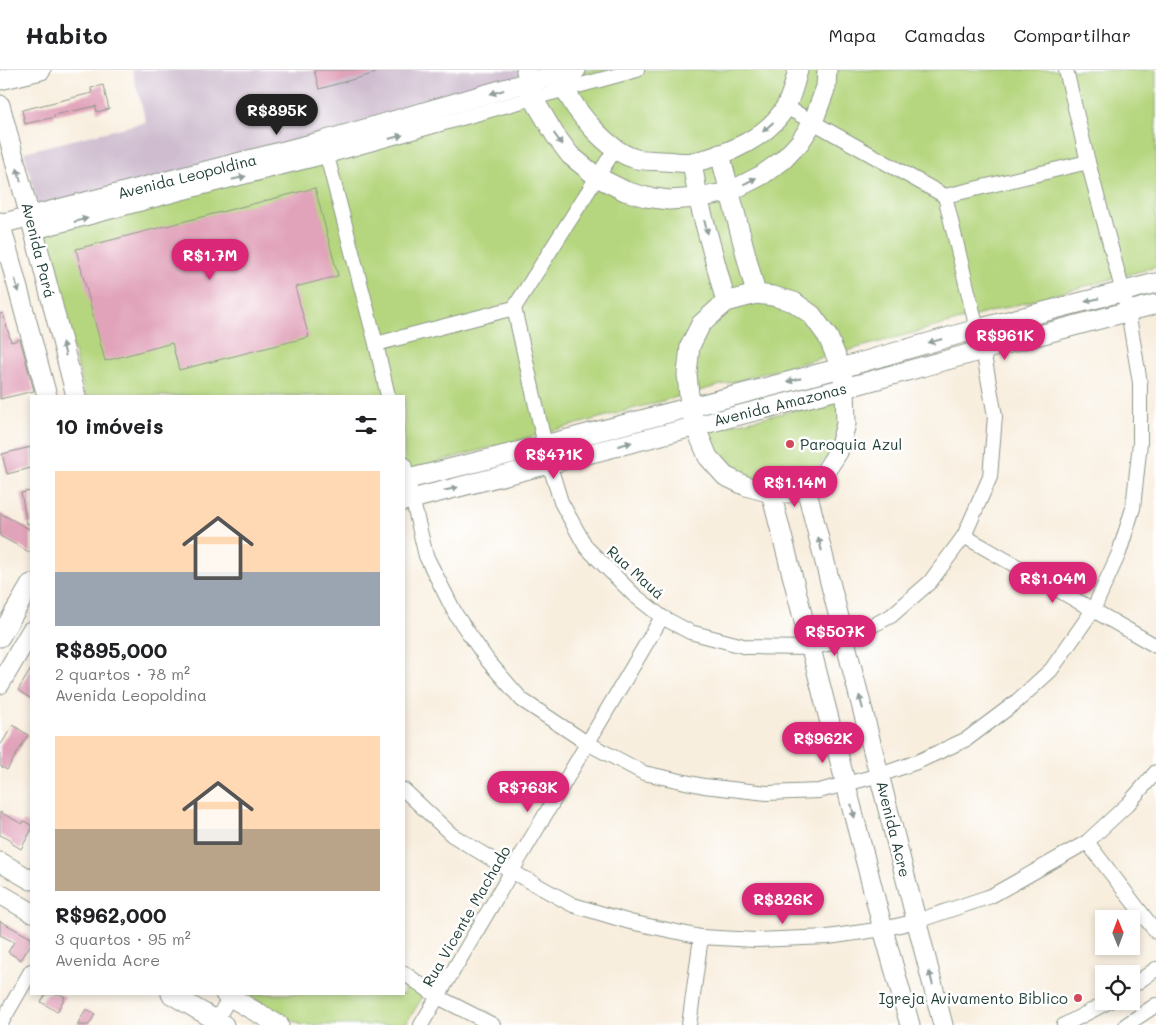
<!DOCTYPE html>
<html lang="pt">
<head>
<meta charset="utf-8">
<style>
	body { margin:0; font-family:Mali,sans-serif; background:#f2f2f2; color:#202124; height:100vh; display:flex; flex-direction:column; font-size:19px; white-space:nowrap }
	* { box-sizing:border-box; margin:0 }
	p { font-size:16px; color:#757577 }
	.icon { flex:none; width:28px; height:28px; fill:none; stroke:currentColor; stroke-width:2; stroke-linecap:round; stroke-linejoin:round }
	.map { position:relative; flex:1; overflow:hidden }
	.panel { position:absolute; left:30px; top:325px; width:375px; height:600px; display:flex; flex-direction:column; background:#fff; border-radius:0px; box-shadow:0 2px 8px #0003 }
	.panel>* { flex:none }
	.needle { width:32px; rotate:359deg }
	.controls { position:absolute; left:1095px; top:840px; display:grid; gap:10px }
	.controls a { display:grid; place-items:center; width:45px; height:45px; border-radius:0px; background:#fff; box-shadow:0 2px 8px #0003; font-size:25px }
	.price { position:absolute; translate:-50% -42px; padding:0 11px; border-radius:18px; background:#db2777; color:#fff; font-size:16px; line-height:32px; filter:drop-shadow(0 1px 2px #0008) }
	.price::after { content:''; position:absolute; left:50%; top:30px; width:15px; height:11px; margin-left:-8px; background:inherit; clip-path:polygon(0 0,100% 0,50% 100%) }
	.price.active { background:#222; color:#fff }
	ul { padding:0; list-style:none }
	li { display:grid; align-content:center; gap:10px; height:265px; padding:0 25px }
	li span { display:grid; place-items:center; height:155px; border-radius:0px; color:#555 }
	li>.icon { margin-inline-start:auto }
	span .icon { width:90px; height:90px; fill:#fffc; stroke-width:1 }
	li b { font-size:21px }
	h2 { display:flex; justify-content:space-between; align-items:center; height:60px; padding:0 25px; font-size:21px }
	header { display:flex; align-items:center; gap:30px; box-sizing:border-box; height:70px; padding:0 25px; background:#fff; border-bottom:1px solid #e0e0e0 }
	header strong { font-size:24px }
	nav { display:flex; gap:28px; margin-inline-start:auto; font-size:18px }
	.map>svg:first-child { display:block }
	.industrial { fill:#cfbdcf }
	.green { fill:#b5d67e; stroke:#6a8a59 }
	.building { fill:#e1a3ba }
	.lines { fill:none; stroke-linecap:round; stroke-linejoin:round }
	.street-casing { stroke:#8c9689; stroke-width:16 }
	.secondary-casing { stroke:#8c9689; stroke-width:21 }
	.street { stroke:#fff; stroke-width:14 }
	.secondary { stroke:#fff; stroke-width:19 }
	.oneway { fill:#8f9e9a }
	.poi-dot { fill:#d1495b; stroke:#fff; stroke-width:2 }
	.labels { text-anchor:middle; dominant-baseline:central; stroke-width:5; stroke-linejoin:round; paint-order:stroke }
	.street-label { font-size:15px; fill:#1f3d34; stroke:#fff }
	.poi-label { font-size:15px; fill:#1f3d34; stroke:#fff; text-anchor:start }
</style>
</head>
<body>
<header>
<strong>Habito</strong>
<nav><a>Mapa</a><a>Camadas</a><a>Compartilhar</a></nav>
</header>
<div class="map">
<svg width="1156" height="955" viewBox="0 0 1156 955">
	<rect width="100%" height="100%" fill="#fff"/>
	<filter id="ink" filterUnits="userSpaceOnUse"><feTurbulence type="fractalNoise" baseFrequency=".02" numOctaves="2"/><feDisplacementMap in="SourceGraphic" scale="10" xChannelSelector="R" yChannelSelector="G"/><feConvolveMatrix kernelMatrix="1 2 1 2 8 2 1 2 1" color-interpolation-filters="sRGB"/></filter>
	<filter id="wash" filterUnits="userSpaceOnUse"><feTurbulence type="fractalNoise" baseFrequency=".0096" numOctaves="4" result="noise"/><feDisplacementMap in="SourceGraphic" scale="20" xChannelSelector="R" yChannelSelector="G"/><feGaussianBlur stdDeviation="1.12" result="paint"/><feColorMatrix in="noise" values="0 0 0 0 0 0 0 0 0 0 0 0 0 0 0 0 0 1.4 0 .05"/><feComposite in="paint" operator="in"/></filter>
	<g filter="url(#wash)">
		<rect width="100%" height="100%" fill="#f8eede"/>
		<polygon class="industrial" points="132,0 573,0 39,140 24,82 146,52"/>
		<g class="green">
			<polygon points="573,0 1156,0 1156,197 404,401 404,326 85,326 39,140"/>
			<polygon points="839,330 841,350 834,379 803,413 771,419 745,412 715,384 709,360"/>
			<polygon points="404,909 424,925 405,955 301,955 247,924 404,924"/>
		</g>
		<g id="blocks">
			<g class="building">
				<polygon points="314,0 376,0 376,3 319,19"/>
				<polygon points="103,15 109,39 97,42 96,36 54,45 55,47 25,54 22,40 92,23 91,18"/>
				<polygon points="315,118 338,206 295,217 309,267 179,300 172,273 105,291 76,179"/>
				<polygon points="3,243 11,272 20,269 34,321 0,329 0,244"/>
				<polygon points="31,377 31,398 7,404 2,384"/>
				<polygon points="31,421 31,453 27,454 21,423"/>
				<polygon points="0,443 31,460 31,483 0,466"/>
				<polygon points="31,599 31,629 18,620"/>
				<polygon points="13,655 28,665 7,700 0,696 0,676"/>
				<polygon points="0,742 22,754 24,751 31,755 31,761 21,779 11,773 12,771 0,765"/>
				<polygon points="0,851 31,868 31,874 21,890 8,882 14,872 0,865"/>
				<polygon points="46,924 60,924 65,927 57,942 41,932"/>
				<polygon points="86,939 95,944 89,955 77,955"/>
			</g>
		</g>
	</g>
	<g filter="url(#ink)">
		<use href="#blocks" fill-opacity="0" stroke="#8c9689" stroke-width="1"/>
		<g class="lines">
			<g class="street-casing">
				<g id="street">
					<polyline points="786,37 945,126"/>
					<polyline points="327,86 376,274 388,326"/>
					<polyline points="34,162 184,122 327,86 533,28 637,0"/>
					<polyline points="514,238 615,79"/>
					<polyline points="376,274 514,238 549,393 561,432 586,477 634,525 662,547 690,562 747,577 811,578 844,570 891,546 930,512 964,466 990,407 995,346 983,280 977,259 945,126 1088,92"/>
					<polyline points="404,394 426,486 456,545 488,591 522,630 587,673 644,703 704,716 767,723 819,721 880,705 917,692 967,669 1015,633 1051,600 1093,540 1119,483 1133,438 1140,373 1140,313 1128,241 1088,92 1066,0"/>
					<polyline points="964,466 1156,576"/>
					<polyline points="404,720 452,765 511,801 573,835 630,852 701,867 755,870 828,867 883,859 917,851 991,826 1087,772 1128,734 1156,702"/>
					<polyline points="1087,772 1156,862"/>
					<polyline points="404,903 438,927 493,955"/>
					<polyline points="1131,917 1156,899"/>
					<polyline points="0,955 31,901"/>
					<polyline points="214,955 230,926"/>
					<polyline points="421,955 662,547"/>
					<polyline points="689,955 701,867"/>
					<polyline points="1064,955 1110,931"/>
					<polyline points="1126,955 1156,935"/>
				</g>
			</g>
			<g class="secondary-casing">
				<g id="secondary">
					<path d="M560,0C561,6 562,13 565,18C575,42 608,80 633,88C641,91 654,90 663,91C673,91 684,94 694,92C727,85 769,67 786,36C792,25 795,12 798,0"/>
					<polyline points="526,1 533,28 555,65 570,85 597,107 625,121 646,127 669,130 698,128 729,122 762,105 783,90 800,72 813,52 826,17 827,0"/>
					<polyline points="0,10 41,0"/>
					<polyline points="0,35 34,162 76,326"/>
					<polyline points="720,84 756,224"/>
					<polyline points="692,92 698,128 726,232"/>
					<polyline points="0,152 47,326"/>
					<polyline points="0,154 323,71 529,12 576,0"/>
					<polygon points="756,224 773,226 794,232 812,245 828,267 841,298 845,318 846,354 838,382 825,402 806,418 788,423 771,423 746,416 725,406 708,387 695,356 690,336 687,304 690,276 701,254 726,232"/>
					<polyline points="404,410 545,375 841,298 977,259 1156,213"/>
					<polyline points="806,418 943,955"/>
					<polyline points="771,423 883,859 910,955"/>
					<polyline points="404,431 845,318 983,280 1156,234"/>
					<polyline points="0,567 31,514"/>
					<polyline points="0,614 31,561"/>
					<polyline points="0,792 31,810"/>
					<polyline points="0,824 31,842"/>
					<polyline points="171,924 224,955"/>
					<polyline points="225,924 279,955"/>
				</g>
			</g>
			<use href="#street" class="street"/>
			<use href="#secondary" class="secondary"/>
		</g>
		<defs><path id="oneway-solid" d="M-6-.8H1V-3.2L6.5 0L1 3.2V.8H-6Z" transform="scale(1.25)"/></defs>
		<g class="oneway">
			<use href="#oneway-solid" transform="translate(497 22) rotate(164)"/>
			<use href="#oneway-solid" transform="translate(768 57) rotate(138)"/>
			<use href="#oneway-solid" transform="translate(396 67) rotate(-16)"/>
			<use href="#oneway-solid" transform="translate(558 69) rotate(55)"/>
			<use href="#oneway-solid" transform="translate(19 105) rotate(-105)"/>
			<use href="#oneway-solid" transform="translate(239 108) rotate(-14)"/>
			<use href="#oneway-solid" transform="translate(750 111) rotate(-27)"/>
			<use href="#oneway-solid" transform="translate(81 150) rotate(-15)"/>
			<use href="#oneway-solid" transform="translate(706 157) rotate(75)"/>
			<use href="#oneway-solid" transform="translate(17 216) rotate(75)"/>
			<use href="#oneway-solid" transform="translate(1092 230) rotate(166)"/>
			<use href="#oneway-solid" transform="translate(935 271) rotate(164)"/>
			<use href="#oneway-solid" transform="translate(64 279) rotate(-104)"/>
			<use href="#oneway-solid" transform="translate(794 310) rotate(166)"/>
			<use href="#oneway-solid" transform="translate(625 374) rotate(-15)"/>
			<use href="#oneway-solid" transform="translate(451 419) rotate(-14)"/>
			<use href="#oneway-solid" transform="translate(820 474) rotate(-104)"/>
			<use href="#oneway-solid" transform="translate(861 632) rotate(-105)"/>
			<use href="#oneway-solid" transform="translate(853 741) rotate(76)"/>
			<use href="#oneway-solid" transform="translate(931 908) rotate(-104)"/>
		</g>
	</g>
	<g class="poi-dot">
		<circle cx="790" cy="374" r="5"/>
		<circle cx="1078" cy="928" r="5"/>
	</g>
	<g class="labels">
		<g class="street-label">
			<text transform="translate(187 106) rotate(-14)">Avenida Leopoldina</text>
			<text transform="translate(39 180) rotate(76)">Avenida Pará</text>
			<text transform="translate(780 334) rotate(-14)">Avenida Amazonas</text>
			<text transform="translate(636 502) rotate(42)">Rua Mauá</text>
			<text transform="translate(894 759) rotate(76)">Avenida Acre</text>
			<text transform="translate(466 846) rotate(-60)">Rua Vicente Machado</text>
		</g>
		<g class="poi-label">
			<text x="800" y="374">Paroquia Azul</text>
			<text x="1068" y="928" text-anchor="end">Igreja Avivamento Biblico</text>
		</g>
	</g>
</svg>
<div class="controls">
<a><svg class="needle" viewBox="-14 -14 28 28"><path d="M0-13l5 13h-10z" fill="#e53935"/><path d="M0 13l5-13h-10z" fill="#757577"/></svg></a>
<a><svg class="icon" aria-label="locate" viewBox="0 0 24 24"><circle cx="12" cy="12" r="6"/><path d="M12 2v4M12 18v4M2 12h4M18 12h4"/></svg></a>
</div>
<b class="price active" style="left:277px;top:66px">R$895K</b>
<b class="price" style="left:210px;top:211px">R$1.7M</b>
<b class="price" style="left:1005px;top:291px">R$961K</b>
<b class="price" style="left:554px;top:410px">R$471K</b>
<b class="price" style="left:795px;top:438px">R$1.14M</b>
<b class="price" style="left:1053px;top:534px">R$1.04M</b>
<b class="price" style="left:835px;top:587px">R$507K</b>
<b class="price" style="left:823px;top:694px">R$962K</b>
<b class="price" style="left:528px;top:743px">R$763K</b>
<b class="price" style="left:783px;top:855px">R$826K</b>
<section class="panel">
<h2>10 imóveis<svg class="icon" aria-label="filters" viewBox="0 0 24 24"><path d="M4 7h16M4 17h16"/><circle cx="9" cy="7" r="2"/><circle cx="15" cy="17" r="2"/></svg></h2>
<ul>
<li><span style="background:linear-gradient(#ffd9b3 65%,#9aa5b1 0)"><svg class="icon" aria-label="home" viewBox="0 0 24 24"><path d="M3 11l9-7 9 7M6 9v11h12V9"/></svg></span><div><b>R$895,000</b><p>2 quartos · 78 m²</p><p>Avenida Leopoldina</p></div></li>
<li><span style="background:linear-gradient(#ffd9b3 60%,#b9a48a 0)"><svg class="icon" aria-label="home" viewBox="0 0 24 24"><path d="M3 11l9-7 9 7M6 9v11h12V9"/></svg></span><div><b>R$962,000</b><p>3 quartos · 95 m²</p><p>Avenida Acre</p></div></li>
</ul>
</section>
</div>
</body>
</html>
